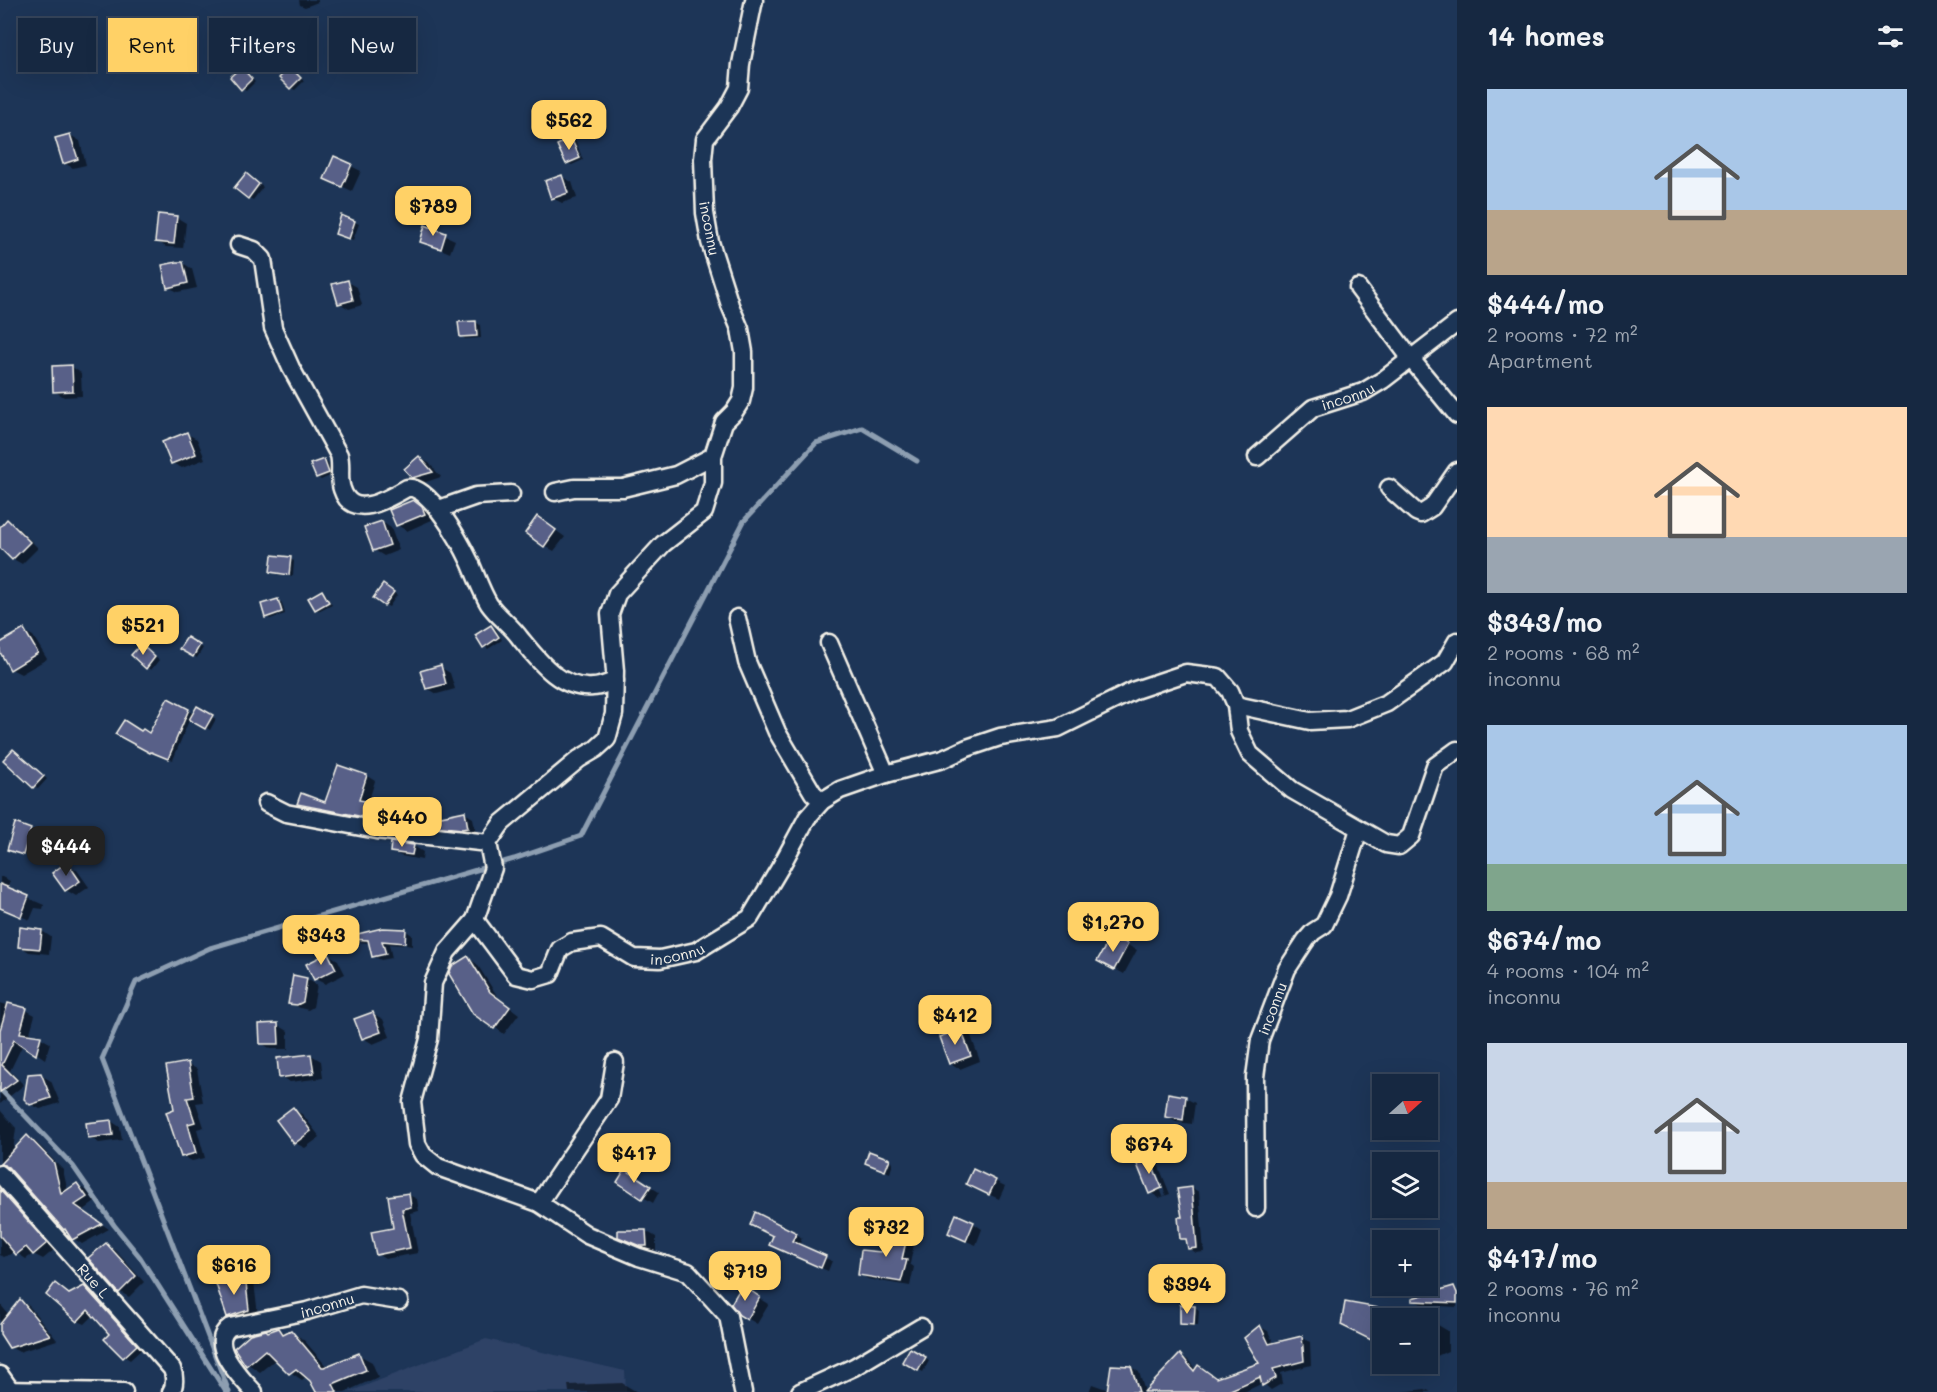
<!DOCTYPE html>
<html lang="en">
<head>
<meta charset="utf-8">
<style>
	body { margin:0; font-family:Mali,sans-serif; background:#23344c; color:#f1f3f6; height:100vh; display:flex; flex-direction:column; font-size:22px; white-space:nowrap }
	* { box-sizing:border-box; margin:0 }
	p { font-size:20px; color:#9ea6b1 }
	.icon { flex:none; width:33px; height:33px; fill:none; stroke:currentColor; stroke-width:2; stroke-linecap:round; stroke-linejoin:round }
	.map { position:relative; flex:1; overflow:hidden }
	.panel { display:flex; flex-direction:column; background:#162841; width:480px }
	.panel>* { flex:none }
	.hud { position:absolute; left:18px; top:18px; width:570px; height:54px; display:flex; gap:12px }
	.needle { width:39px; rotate:69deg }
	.fabs { position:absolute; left:1372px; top:1074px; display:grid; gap:12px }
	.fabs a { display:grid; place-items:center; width:66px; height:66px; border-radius:0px; background:#162841; box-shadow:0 6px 24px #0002,0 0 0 2px #35445a; font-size:30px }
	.price { position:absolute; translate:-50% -51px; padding:0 14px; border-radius:12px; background:#ffd166; color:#111; font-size:20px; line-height:39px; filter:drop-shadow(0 2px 3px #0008) }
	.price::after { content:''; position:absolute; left:50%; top:36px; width:18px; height:14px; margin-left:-9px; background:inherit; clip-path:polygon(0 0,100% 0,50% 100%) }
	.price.current { background:#222; color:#fff }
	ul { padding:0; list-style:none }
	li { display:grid; align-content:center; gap:12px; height:318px; padding:0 30px }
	li span { display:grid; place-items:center; height:186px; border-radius:0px; color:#555 }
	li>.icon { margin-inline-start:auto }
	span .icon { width:108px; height:108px; fill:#fffc; stroke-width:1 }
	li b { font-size:26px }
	h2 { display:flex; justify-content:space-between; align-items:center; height:72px; padding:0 30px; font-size:26px }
	.chip { padding:0 21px; border-radius:0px; background:#162841; box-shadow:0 6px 24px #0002,0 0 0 2px #35445a; font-size:21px; line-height:54px }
	.chip.current { background:#ffd166; color:#111 }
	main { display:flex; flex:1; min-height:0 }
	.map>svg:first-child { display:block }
	.built { fill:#2f4266 }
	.shadow { fill:#0007; fill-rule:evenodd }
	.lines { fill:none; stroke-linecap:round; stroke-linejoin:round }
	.stream { stroke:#8d9eb1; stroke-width:5 }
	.building { fill:#596188; stroke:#f4f1e8; stroke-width:1.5 }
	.minor-casing { stroke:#f4f1e8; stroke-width:21 }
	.minor { stroke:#1d3557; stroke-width:16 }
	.labels { text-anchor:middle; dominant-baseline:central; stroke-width:5; stroke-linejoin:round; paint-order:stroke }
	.street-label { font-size:15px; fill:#f4f1e8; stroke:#1d3557 }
</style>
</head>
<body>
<main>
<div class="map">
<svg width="1457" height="1392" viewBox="0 0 1457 1392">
	<rect width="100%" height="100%" fill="#1d3557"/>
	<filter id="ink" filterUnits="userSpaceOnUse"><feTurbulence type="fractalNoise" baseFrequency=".0167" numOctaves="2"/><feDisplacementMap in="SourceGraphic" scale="12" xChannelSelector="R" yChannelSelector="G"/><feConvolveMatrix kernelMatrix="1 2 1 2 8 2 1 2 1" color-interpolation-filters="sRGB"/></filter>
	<g filter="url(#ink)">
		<polygon class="built" points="486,1339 625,1371 626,1392 349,1392"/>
		<g class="shadow">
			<polygon points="299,0 318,0 318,2 305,7 300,5"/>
			<polygon points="248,44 272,60 262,72 253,67"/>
			<polygon points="241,69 255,82 246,91 242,88"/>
			<polygon points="290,69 304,81 295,90 291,88"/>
			<polygon points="70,135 80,141 86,165 73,168 64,163"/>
			<polygon points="571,140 576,142 583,160 572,165 567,163"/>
			<polygon points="335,158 361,171 352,191 335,183"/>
			<polygon points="562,177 572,182 577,198 562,203 552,198"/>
			<polygon points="250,178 263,187 253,200 249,198"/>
			<polygon points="176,217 186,223 183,248 166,247 157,241"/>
			<polygon points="355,222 359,224 353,240 341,235"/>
			<polygon points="426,227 455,240 450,253 421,241"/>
			<polygon points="183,263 192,269 197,288 178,292 168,287"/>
			<polygon points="348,282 357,287 362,305 349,309 339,303"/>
			<polygon points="476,322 480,325 481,338 465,339 461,336 460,323"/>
			<polygon points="72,367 81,373 82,396 64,397 54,391"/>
			<polygon points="187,434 197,439 205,459 182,468 172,463"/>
			<polygon points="419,458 429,463 441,477 423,483 413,477"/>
			<polygon points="324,461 328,463 332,475 321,480 317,477"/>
			<polygon points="413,502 432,514 434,519 407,531 397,525"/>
			<polygon points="8,521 17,527 38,548 22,564 13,559 0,546 0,529"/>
			<polygon points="382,522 391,528 399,550 384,556 374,550"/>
			<polygon points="547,524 565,537 554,551 545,546"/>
			<polygon points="290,559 294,561 293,576 276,574 272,571"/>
			<polygon points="388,588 397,595 389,607 385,605"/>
			<polygon points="322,592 326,594 332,605 320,611 316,609"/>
			<polygon points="278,600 282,603 285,614 270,619 266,617"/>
			<polygon points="491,627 496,629 502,640 488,649 484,646"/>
			<polygon points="24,631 33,636 47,659 21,674 11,669 0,649 0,645"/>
			<polygon points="187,639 203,648 197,658 182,648"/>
			<polygon points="145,648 159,660 151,670 146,667"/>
			<polygon points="440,667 450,673 455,689 437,694 427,688"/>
			<polygon points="168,700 194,714 197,708 216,719 210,730 190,718 173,760 156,753 155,754 118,734 142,733 150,735"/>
			<polygon points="18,754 47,779 38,789 34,787"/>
			<polygon points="339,767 367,776 375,781 368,803 403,810 409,813 441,817 465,813 473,818 476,833 388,824 307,808 298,804 326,804"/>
			<polygon points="16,825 40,835 33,859 9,849"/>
			<polygon points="414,846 423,852 422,860 401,856 391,851"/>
			<polygon points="67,864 77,870 89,887 76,896 66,890 54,873"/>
			<polygon points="0,877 2,877 10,881 7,889 44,905 43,909 35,908 30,920 10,912 0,901"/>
			<polygon points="405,930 412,935 412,946 406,945 407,932 404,932 403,945 389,944 392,958 381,960 373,956 370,943 358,942 351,938"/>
			<polygon points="42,931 51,937 49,954 29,952 20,946"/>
			<polygon points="1112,937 1137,950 1124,974 1099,960"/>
			<polygon points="328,954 338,960 345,974 325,984 315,979"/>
			<polygon points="468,958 477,964 499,999 519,1014 504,1034 475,1013"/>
			<polygon points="295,977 307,979 317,985 313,1007 308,1010 300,1008 290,1003"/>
			<polygon points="0,1003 26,1010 35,1015 29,1036 41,1038 50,1043 45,1059 23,1044 10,1071 24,1085 0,1104"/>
			<polygon points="373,1014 383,1019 390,1037 373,1044 363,1038"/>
			<polygon points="278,1025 288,1031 288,1049 271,1049 261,1043"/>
			<polygon points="961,1031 971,1036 980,1061 960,1069 950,1063"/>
			<polygon points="311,1055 321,1061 323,1078 290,1082 281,1077"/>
			<polygon points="187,1064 197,1069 203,1102 196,1103 204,1127 197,1129 205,1158 192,1161 182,1156 176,1110"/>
			<polygon points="41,1075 51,1081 60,1103 40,1109 30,1104"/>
			<polygon points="1185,1098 1195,1103 1192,1124 1176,1122 1166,1117"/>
			<polygon points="294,1109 303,1115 320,1137 305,1148 295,1143"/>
			<polygon points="0,1110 16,1128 13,1151 27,1137 36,1142 63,1170 68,1192 77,1185 86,1190 95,1202 83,1211 109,1229 82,1244 73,1238 11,1168 7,1168 0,1174"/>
			<polygon points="111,1121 120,1127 122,1140 99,1143 89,1137"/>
			<path d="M1149,1159L1158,1164L1170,1194L1159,1198L1150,1192ZM1150,1165H1154L1166,1195L1163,1196Z"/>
			<polygon points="889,1160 893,1163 890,1173 871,1165"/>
			<polygon points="635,1177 659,1192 653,1203 619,1182"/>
			<polygon points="995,1181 1005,1186 999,1199 977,1189"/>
			<polygon points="0,1185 55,1249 43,1259 33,1254 26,1259 15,1252 4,1257 0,1255"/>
			<polygon points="1192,1188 1199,1192 1204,1252 1196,1253 1189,1248 1188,1242 1181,1238 1183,1219 1178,1191"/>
			<polygon points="409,1195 417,1199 419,1211 410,1213 418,1253 385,1259 377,1254 395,1229 390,1197"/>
			<polygon points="973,1223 982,1229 976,1245 959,1238"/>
			<polygon points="646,1231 656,1237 656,1250 651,1251 629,1242 619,1232"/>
			<polygon points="796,1234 802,1238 799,1246 832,1261 828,1271 777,1248 775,1236"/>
			<polygon points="907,1234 915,1239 910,1264 914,1267 910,1286 868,1279 860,1274 882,1254"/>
			<polygon points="106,1245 116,1251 144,1282 129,1297 120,1292"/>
			<polygon points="245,1276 254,1282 258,1315 238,1321 228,1316"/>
			<polygon points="84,1287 91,1291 142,1349 130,1360 124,1356 111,1334 94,1315 85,1324 78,1321 70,1295"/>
			<polygon points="742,1287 769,1304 757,1324 740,1314"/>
			<polygon points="1454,1288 1457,1290 1457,1307 1423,1305 1413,1300"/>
			<polygon points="21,1301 29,1306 57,1340 19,1352 10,1347 0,1332 0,1304 9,1315"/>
			<polygon points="1195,1307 1199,1310 1198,1326 1185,1326 1181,1323"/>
			<polygon points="1378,1309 1388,1315 1387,1318 1383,1318 1382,1345 1353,1330"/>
			<polygon points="1438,1325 1448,1331 1448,1351 1428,1360 1428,1326"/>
			<polygon points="1260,1327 1268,1331 1274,1344 1302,1338 1310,1342 1311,1365 1281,1373 1283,1383 1271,1390 1263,1383 1244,1392 1146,1392 1180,1356 1188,1360 1196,1370 1216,1379 1261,1364"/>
			<polygon points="279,1329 287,1334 291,1332 303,1339 328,1368 359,1355 372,1362 378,1377 345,1392 317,1392 311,1380 307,1376 302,1380 290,1372 276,1359 260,1372 248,1364 268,1334"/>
			<polygon points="910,1350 929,1361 923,1372 904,1361"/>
			<polygon points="1131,1367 1139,1372 1145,1392 1089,1392 1092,1384 1109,1390"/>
			<polygon points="622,1383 637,1392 569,1392 568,1385"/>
			<polygon points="1425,1389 1431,1392 1402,1392"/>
		</g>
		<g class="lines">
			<g class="stream">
				<polyline points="0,1089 73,1166 114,1225 140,1257 226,1392"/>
				<polyline points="229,1392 102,1059 136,982 210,948 514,859 581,836 744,521 816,443 862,428 917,461"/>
			</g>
		</g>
		<g class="building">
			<polygon points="247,42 263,54 252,68 237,56"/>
			<polygon points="241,67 252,79 241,90 230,77"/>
			<polygon points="290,67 301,78 290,89 279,78"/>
			<polygon points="70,134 78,159 63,164 55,138"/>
			<polygon points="571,138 580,158 566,164 557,145"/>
			<polygon points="334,156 352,164 342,187 324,179"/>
			<polygon points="246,173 259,184 248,199 234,188"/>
			<polygon points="562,175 568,193 551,199 545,181"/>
			<polygon points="158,214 177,216 174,244 155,242"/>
			<polygon points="341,215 355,221 349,239 335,234"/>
			<polygon points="425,225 446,233 441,249 420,242"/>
			<polygon points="177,262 183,262 188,283 167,288 162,265"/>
			<polygon points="348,280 353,300 338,304 332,284"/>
			<polygon points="476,321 477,336 460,337 458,322"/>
			<polygon points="72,365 73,391 53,392 52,366"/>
			<polygon points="187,432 196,454 171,464 162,442"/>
			<polygon points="419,456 433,472 412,478 404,469"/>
			<polygon points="324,459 329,473 316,478 310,464"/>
			<polygon points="413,500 422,507 425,514 396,526 389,510"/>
			<polygon points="537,516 556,530 544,547 525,533"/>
			<polygon points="7,519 30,542 12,560 0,548 0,527"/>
			<polygon points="382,521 390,545 373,551 364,527"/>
			<polygon points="272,555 291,557 289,575 270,572"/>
			<polygon points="383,584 394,592 384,606 373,598"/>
			<polygon points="322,590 329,602 315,610 308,598"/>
			<polygon points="278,599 282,612 265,618 261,604"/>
			<polygon points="491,625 499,637 483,648 475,635"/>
			<polygon points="24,629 38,653 10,670 0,652 0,643"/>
			<polygon points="187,637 200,645 193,657 179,649"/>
			<polygon points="141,644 155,657 146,669 131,655"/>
			<polygon points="441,665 446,684 426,689 420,671"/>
			<polygon points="168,698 189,709 168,759 151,752 150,753 115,734 124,720 141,731 143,729 149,733"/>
			<polygon points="197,706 213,715 205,729 189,720"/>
			<polygon points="13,749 44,776 33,788 3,760"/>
			<polygon points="338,765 367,775 359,800 404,808 403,811 441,816 465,811 468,828 462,829 379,820 297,804 301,793 325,802"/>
			<polygon points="15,823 31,829 23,855 7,850"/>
			<polygon points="391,842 414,845 412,855 390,852"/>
			<polygon points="67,862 80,881 65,891 52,873"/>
			<polygon points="0,884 29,896 21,917 0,908"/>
			<polygon points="20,927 42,930 40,949 18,947"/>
			<polygon points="382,928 406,929 405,943 382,941 386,954 372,957 368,940 349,939 349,936"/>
			<polygon points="1112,935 1128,944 1114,970 1097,961"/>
			<polygon points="328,953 336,969 314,980 306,964"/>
			<polygon points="468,956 490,992 510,1007 494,1029 473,1014 449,974 452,966"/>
			<polygon points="293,975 307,978 303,1002 297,1005 288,1004"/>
			<polygon points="8,1003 27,1008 20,1033 41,1036 36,1055 14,1040 2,1065 17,1080 0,1092 0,1030"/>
			<polygon points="373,1012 381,1032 362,1039 354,1019"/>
			<polygon points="278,1023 279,1044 260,1044 259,1024"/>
			<polygon points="961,1029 971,1056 949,1064 939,1037"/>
			<polygon points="311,1054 314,1073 279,1078 277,1058"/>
			<polygon points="188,1062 194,1097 187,1098 195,1122 188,1124 196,1153 181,1157 166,1112 174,1109 166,1066"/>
			<polygon points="41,1073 51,1098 30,1105 24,1099 28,1074"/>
			<polygon points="1168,1093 1186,1096 1183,1120 1165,1117"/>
			<polygon points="293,1107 311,1131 294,1144 276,1120"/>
			<polygon points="111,1120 113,1135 88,1138 86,1123"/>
			<polygon points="27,1135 54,1163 61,1194 77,1183 87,1197 75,1205 102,1224 72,1240 65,1229 64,1230 8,1167 0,1164"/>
			<polygon points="869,1151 890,1159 885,1171 865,1163"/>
			<polygon points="1149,1157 1162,1188 1149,1194 1136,1162"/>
			<polygon points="625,1169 651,1186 642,1199 617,1182"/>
			<polygon points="973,1169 996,1180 989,1195 966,1184"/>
			<polygon points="1192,1187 1197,1248 1188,1249 1186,1239 1180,1239 1178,1217 1182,1217 1177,1189"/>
			<polygon points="0,1190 47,1243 33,1255 26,1247 16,1255 0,1236"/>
			<polygon points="409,1193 411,1207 402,1209 410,1248 376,1255 371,1232 393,1228 388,1196"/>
			<polygon points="755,1212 797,1233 792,1241 826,1256 821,1268 769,1245 773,1236 750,1225"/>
			<polygon points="956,1214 974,1222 966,1241 948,1233"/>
			<polygon points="886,1228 908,1233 902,1259 907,1260 901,1282 858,1275 861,1250 881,1252"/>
			<polygon points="618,1230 646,1230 647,1246 640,1246 618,1237"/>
			<polygon points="106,1243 136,1276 119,1293 88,1258"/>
			<polygon points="245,1275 249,1310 227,1317 216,1284"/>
			<polygon points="55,1283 69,1294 84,1286 137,1345 123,1358 104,1339 109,1334 88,1310 77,1322 46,1295"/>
			<polygon points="742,1285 760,1297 747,1320 739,1315 731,1304"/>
			<polygon points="1454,1286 1457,1293 1457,1303 1412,1301 1412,1298"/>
			<polygon points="20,1299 50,1335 9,1348 0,1334 0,1324"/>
			<polygon points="1345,1302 1379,1308 1373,1341 1341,1325"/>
			<polygon points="1180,1305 1195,1306 1194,1325 1180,1324"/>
			<polygon points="1260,1325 1269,1344 1302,1336 1304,1361 1273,1369 1276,1378 1262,1386 1260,1377 1226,1392 1144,1392 1180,1354 1194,1371 1198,1365 1216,1378 1259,1363 1244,1338"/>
			<polygon points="279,1328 283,1334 291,1330 322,1367 324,1367 359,1353 366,1370 333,1384 337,1392 316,1392 310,1381 296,1369 289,1374 265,1350 246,1366 234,1348 250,1334 266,1330 268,1332"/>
			<polygon points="910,1348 926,1357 918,1371 902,1362"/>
			<polygon points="1111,1365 1131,1366 1139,1392 1107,1392"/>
		</g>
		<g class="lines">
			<g class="minor-casing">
				<g id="minor">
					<path d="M239,245L254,250L263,259L273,328L291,368L339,455C342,466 338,478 342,489C352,521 388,499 407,488C429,484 461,543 470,562C476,575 481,591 489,604C498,617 511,625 520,638C538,660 560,690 593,687C600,687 608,683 615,681"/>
					<polyline points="1358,288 1411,359 1457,415"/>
					<path id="s1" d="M1257,457L1313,408L1363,392L1383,380L1457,323"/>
					<polyline points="1389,488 1416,512 1421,514 1432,507 1457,471"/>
					<polyline points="555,492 574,488 623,488 676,475 713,456"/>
					<polyline points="439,509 476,496 511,494"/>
					<polyline points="737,618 747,662 777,732 813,793 822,801"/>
					<polyline points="829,643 886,774"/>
					<polyline points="1236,705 1310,721 1347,719 1387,703 1445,662 1457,641"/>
					<polyline points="266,803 286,813 377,830 488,843"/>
					<path id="s2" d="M475,920L516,975L533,979L550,974L560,949L572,942L601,938L634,958L660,959L696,951L750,918L781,866L807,818L822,801L840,790L886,774L943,759L967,748L1000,737L1058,728L1135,690L1186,673L1218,677L1230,691L1236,705L1239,731L1250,754L1292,790L1386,844L1399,846L1411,836L1435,766L1457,750"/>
					<path id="s3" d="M0,1174L172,1369C175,1376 175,1386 171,1392"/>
					<polyline points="539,1203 609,1099 615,1062"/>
					<path id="s4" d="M1256,1208L1255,1077L1260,1040L1287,969L1306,940L1313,932L1324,925L1338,896L1359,829"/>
					<polyline points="0,1375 12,1392"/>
					<polyline points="0,1390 124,1392"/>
					<path id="s5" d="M254,1392C241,1378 206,1343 230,1327L307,1311L361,1295L399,1301"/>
					<polyline points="743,1392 728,1316 688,1272 639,1257 587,1235 539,1203 438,1167 423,1155 417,1144 412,1102 429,1039 433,983 447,952 475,920 493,868 488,843 502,823 579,759 596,749 607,739 614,714 615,671 610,614 617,594 663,544 704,512 713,483 713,456 724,422 734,412 741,401 744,388 744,352 740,329 730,305 710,242 705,213 703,159 705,139 729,107 739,88 741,64 754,0"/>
					<polyline points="800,1392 854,1367 921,1327"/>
				</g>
			</g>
			<use href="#minor" class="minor"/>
		</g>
	</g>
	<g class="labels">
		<g class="street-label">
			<text transform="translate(710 228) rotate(79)">inconnu</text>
			<text stroke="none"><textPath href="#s1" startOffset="111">inconnu</textPath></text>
			<text stroke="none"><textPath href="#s2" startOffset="256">inconnu</textPath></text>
			<text stroke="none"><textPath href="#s4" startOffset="202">inconnu</textPath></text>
			<text stroke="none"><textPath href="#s3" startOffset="142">Rue L</textPath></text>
			<text stroke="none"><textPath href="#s5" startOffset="178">inconnu</textPath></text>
		</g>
	</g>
</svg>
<div class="fabs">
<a><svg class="needle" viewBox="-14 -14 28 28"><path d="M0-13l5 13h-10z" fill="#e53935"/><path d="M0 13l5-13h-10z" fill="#9ea6b1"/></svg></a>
<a><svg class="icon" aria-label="layers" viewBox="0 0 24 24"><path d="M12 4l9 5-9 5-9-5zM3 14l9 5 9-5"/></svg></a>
<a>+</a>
<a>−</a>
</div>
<b class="price" style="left:569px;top:151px">$562</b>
<b class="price" style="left:433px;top:237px">$789</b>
<b class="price" style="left:143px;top:656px">$521</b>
<b class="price" style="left:402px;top:848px">$440</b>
<b class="price current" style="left:66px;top:877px">$444</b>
<b class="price" style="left:1113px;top:953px">$1,270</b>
<b class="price" style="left:321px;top:966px">$343</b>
<b class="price" style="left:955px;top:1046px">$412</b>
<b class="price" style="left:1149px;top:1175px">$674</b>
<b class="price" style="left:634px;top:1184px">$417</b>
<b class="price" style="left:886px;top:1258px">$732</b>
<b class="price" style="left:234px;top:1296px">$616</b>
<b class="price" style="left:745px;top:1302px">$719</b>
<b class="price" style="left:1187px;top:1315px">$394</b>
<div class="hud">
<a class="chip">Buy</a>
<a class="chip current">Rent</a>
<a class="chip">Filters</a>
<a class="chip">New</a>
</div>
</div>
<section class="panel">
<h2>14 homes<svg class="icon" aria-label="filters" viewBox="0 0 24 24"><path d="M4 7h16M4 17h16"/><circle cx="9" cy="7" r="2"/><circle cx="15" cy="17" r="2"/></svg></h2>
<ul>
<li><span style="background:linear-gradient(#a9c7e8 65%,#b9a48a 0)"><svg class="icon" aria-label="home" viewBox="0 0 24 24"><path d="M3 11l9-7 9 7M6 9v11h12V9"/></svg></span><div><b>$444/mo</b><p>2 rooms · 72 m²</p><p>Apartment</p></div></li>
<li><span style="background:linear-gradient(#ffd9b3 70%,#9aa5b1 0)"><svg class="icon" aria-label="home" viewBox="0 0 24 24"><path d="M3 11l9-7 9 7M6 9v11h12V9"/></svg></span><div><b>$343/mo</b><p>2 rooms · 68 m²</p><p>inconnu</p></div></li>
<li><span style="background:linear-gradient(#a9c7e8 75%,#7fa58c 0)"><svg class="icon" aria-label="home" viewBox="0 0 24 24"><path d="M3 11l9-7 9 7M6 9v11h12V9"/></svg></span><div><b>$674/mo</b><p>4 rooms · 104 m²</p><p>inconnu</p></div></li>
<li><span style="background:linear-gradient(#c9d6e8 75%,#b9a48a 0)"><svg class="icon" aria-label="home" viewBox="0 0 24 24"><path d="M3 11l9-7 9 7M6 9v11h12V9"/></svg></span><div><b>$417/mo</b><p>2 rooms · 76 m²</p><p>inconnu</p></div></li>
</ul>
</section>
</main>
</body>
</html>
